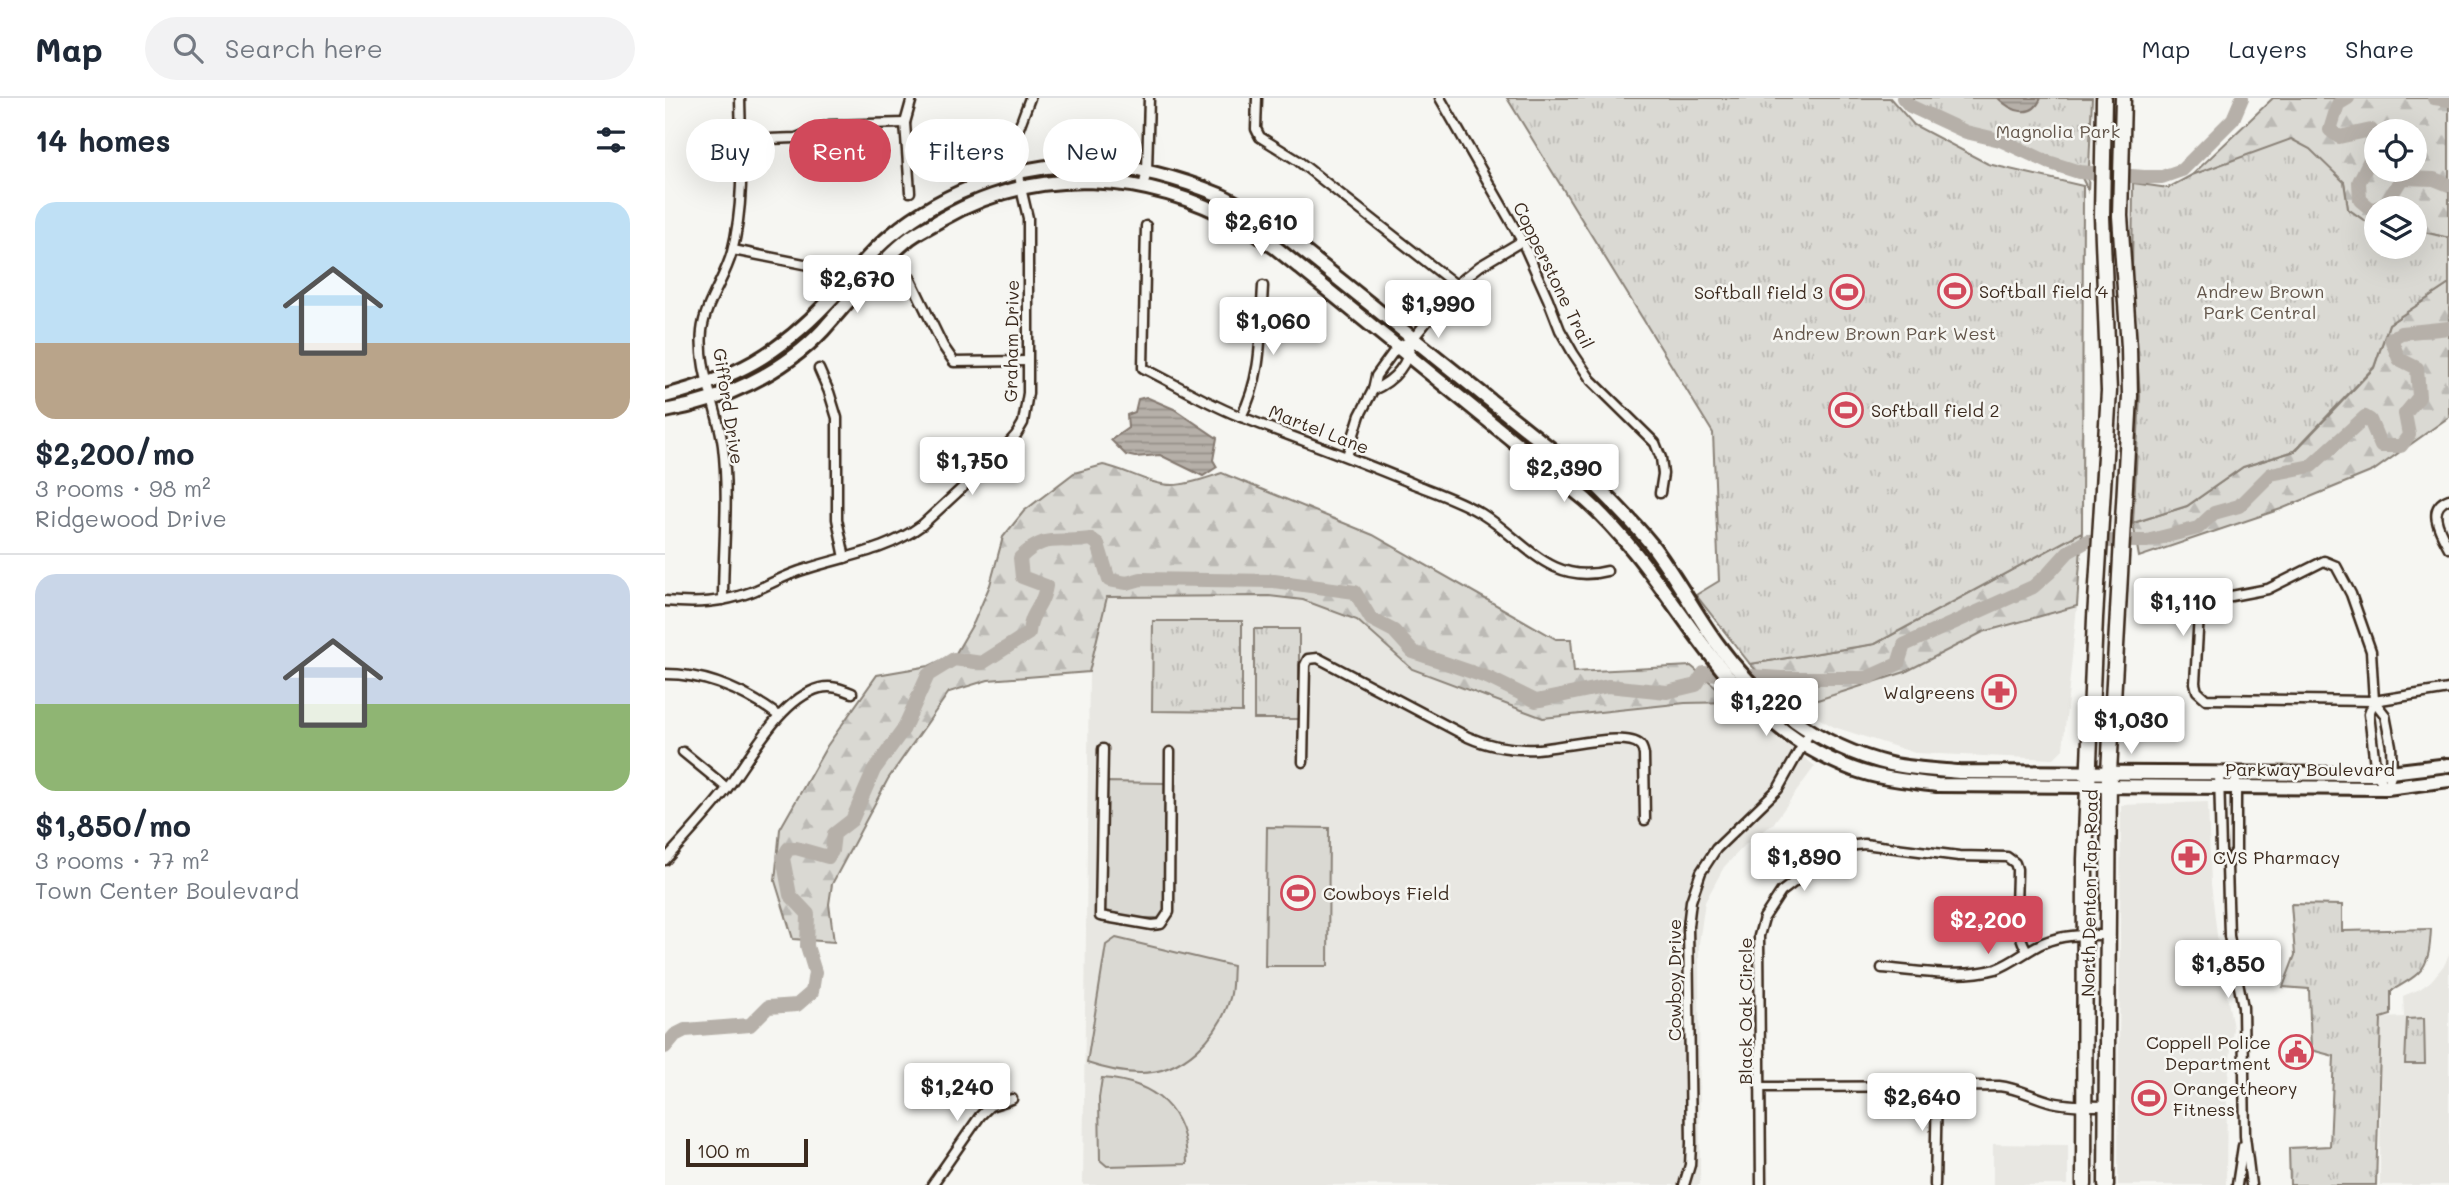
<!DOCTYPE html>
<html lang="en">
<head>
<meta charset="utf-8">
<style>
	body { margin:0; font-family:Mali,sans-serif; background:#f2f2f3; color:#1f2937; height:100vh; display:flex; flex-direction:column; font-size:26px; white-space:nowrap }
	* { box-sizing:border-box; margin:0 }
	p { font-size:23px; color:#747a83 }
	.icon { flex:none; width:38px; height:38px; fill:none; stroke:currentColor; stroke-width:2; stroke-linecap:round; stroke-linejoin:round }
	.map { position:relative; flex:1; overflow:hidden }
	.drawer { display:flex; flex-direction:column; background:#fff; width:665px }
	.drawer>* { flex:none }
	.top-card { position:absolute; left:21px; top:21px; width:665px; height:63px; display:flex; gap:14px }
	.tools { position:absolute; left:1699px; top:21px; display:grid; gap:14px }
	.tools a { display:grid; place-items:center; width:63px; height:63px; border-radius:50%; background:#fff; box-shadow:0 7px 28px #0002; font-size:35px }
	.scale { position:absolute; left:21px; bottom:18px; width:122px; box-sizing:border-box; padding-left:7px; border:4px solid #3b2a1e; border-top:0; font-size:19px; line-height:24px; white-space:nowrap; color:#3b2a1e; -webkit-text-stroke:5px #f6f6f2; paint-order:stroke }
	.price { position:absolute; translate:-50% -60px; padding:0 16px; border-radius:7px; background:#fff; color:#222; font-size:23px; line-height:46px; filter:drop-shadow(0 2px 4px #0008) }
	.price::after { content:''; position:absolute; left:50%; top:42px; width:21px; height:16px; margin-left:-10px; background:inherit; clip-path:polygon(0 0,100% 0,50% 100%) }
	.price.on { background:#d1495b; color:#fff }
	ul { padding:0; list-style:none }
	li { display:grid; align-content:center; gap:14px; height:371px; padding:0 35px }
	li+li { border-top:2px solid #e0e1e3 }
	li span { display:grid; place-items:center; height:217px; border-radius:21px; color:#555 }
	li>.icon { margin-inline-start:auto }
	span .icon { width:126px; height:126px; fill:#fffc; stroke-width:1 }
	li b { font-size:30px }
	h2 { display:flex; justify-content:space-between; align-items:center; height:84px; padding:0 35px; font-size:30px }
	.pill { padding:0 24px; border-radius:32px; background:#fff; box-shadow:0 7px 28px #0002; font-size:24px; line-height:63px }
	.pill.on { background:#d1495b; color:#fff }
	header { display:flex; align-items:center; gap:42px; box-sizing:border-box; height:98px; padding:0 35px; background:#fff; border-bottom:2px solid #e0e1e3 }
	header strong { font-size:33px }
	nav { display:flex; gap:38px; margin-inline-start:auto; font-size:24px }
	.search { width:490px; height:63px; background:#f2f2f3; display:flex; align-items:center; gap:18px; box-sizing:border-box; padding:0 24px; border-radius:38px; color:#747a83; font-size:26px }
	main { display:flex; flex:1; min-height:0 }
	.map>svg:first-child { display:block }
	.built { fill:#e8e7e2 }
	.grass { fill:#dad9d3; stroke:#8a8278; stroke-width:2 }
	.forest { fill:url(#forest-firs); stroke:#8a8278; stroke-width:2; fill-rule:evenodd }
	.park { fill:url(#park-tufts); stroke:#8a8278; stroke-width:2 }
	.water { fill:url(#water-rules); stroke:#857a71; stroke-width:2 }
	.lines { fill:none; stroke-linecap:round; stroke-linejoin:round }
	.river { stroke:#b6b0a9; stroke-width:14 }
	.street-casing { stroke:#3b2a1e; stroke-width:13 }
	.secondary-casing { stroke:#3b2a1e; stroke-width:18 }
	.primary-casing { stroke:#3b2a1e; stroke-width:19 }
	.street { stroke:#f6f6f2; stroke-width:8 }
	.secondary { stroke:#f6f6f2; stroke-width:12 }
	.primary { stroke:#f6f6f2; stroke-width:14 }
	.labels { text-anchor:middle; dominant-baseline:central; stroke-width:5; stroke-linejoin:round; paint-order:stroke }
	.park-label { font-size:18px; fill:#63564b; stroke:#f6f6f2 }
	.street-label { font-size:18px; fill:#3b2a1e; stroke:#f6f6f2 }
	.poi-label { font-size:18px; fill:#3b2a1e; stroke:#f6f6f2; text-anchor:start }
</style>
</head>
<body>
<header>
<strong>Map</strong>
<div class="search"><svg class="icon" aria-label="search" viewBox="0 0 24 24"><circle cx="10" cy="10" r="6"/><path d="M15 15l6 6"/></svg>Search here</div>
<nav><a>Map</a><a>Layers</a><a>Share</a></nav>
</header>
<main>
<section class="drawer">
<h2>14 homes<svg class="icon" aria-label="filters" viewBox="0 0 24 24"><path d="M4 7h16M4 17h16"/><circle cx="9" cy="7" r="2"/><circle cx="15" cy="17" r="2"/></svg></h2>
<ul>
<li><span style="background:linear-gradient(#bfe0f5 65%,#b9a48a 0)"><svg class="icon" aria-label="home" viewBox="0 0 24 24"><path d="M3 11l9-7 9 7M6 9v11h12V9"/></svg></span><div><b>$2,200/mo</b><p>3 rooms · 98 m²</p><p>Ridgewood Drive</p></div></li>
<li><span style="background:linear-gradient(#c9d6e8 60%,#8fb573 0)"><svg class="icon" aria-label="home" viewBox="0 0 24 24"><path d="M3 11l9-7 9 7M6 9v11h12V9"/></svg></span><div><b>$1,850/mo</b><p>3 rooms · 77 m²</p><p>Town Center Boulevard</p></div></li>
</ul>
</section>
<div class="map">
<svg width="1784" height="1087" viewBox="0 0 1784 1087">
	<defs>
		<pattern id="forest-firs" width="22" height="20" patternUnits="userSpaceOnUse" patternTransform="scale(1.75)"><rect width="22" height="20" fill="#dad9d3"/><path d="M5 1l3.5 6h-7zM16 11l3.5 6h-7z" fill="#bcbab5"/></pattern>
		<pattern id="park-tufts" width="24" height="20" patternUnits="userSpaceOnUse" patternTransform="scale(1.75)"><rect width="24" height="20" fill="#dad9d3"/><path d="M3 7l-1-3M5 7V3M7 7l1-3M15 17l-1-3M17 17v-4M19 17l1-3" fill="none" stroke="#bcbab5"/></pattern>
		<pattern id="water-rules" width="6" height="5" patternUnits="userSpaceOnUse" patternTransform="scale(1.75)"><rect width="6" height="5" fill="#b6b0a9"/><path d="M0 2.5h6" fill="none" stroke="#958f89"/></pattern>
	</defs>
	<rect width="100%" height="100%" fill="#f6f6f2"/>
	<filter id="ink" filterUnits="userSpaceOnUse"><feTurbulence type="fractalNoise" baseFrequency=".0143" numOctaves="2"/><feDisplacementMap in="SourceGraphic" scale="14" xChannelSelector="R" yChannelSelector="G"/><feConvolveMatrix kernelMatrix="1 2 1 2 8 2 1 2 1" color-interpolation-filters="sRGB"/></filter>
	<g filter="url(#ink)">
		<g class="built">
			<polygon points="604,498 638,502 692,522 747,571 1020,605 1069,604 1150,668 1108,726 1081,746 1059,769 1040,804 1034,845 1035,1087 418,1087 424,574 441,499"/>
			<polygon points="1412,508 1398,651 1388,661 1250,655 1169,629 1134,609 1240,574 1318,534"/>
			<polygon points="1543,704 1546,786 1554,854 1568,930 1562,992 1561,1087 1453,1087 1456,707"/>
			<polygon points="1784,856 1784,1087 1715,1087 1716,920 1739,919 1738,898 1755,891 1766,883 1780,866"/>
			<polygon points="1328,1046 1403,1047 1403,1087 1328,1087"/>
		</g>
		<g class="grass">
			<polygon points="440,684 500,685 499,820 438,820"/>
			<polygon points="602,729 664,730 663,868 600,868"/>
			<path d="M451,840L568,868C567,878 568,890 565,900C554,939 517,975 475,975C456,975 440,971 422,965L441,847Z"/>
			<path d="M437,980C490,984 522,1011 522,1066L442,1068L435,1062L434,1000Z"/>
		</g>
		<g class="forest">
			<path d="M1608,0H1784V140L1750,132V110H1712L1711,125L1700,123L1683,111L1679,84L1527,77ZM1712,33H1750V72H1712Z"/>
			<polygon points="1784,186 1784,319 1708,373 1616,411 1474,459 1468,425 1522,408 1578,369 1630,353 1709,270 1724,226"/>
			<path d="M438,367C461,371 484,387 508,387C524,387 541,380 557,375L708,437L891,541H906L909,574L1026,568L1069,604L1020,605L878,620L747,571L692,522L638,502L604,498L442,499L424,574L323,582L284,594L223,681L167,786L164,806L169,844L128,841L110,783L115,731L162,648L212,577L264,568L291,555L309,524L325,487L338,439L359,413L409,375Z"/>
			<polygon points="1417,434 1412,508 1318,534 1240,574 1134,608 1113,595 1085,566 1210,546"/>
		</g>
		<g class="park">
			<polygon points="842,0 1225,0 1249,27 1323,66 1418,88 1417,434 1210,546 1085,566 1031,497 1054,483 1048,335"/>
			<polygon points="1238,0 1427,0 1423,92 1414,74 1383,64 1335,42 1301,34 1245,8"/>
			<polygon points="1626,41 1645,51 1679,84 1683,111 1700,123 1711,125 1712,149 1750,149 1750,132 1784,140 1784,186 1724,226 1709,269 1629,353 1578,369 1522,408 1468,425 1475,298 1467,183 1468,85 1503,90 1527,77"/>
			<polygon points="488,523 577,523 577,614 487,613"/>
			<rect x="589" y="531" width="45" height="90"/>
			<path d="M1626,806L1677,807V833L1766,831C1764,871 1759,874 1726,893V917L1716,920L1711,1087H1625L1624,1050L1665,1048L1669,958L1646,952L1644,891L1618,889L1630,857Z"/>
			<polygon points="1759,920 1760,966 1740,966 1742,921"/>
		</g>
		<g class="water">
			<path d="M1333,0H1376C1367,22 1346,13 1333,0Z"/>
			<polygon points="481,299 509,311 552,340 548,362 552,369 538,378 495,357 470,359 461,357 446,342 463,330 462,317 470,314 473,301"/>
		</g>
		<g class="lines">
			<g class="river">
				<polyline points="1238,0 1245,8 1301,34 1335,42 1383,64 1414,74 1479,79 1497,79 1517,72 1568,21 1577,0"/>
				<polyline points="1683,0 1673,6 1665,32 1674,39 1706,32 1712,41"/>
				<polyline points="1769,0 1784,2"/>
				<polyline points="1712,47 1694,84 1695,102 1707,112 1721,106 1737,80 1769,81 1784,87"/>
				<path d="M0,949L10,937L20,932L85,927L103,909L132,907L147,894L150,874L142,848L143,816L125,797L118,760L123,751L131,750L163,759L167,753L169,736L187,722L209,672L238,632L263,577L289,561L317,565L364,535C365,514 378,510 381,488L357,479L355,460C381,434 392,446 426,441L433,446L444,482L462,485L476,481L609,483L690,494L706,521L729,533L748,554L824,580L871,603L943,588L1002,594L1031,587L1039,575L1116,580H1202L1233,566L1239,547L1368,489L1384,475L1403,454L1422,443H1482L1533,430L1549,415L1574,408L1606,376L1646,368L1700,319L1705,322L1716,348H1736L1744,337L1740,316L1754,299L1752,270L1734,261L1726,241L1736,235L1784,230"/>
			</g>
			<g class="street-casing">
				<g id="street">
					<polyline points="592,0 591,31 595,39 632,62 791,187"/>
					<polyline points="775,0 857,143 883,201 895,232 908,255 926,282 990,345 996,360 998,376 995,395"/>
					<polyline points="76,42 131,40 164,27 240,25"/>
					<polyline points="478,89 482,73 484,0"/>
					<polyline points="245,94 240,25 247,0"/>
					<path d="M481,128L478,270C511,286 544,307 579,320C635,342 693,362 749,386C772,395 796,403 817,416C859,442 885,488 942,473"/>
					<polyline points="68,152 149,168"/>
					<polyline points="245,180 278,248 289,264 363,263"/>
					<polyline points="154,271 164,294 172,320 172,421 180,460"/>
					<path d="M708,292C731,282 743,266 747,242"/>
					<path d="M576,319C598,277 595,234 598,188"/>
					<polyline points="682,358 695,317 708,292 711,278 732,249 747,242 791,187 815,168 857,143"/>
					<path d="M1784,401C1760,410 1776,435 1784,450"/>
					<path d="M58,502C58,452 64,398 58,348C53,309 33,273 37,233C40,205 60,181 67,154C80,104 76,51 75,0"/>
					<path d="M0,503C30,506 57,505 86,494C104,487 122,476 141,471C181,458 222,453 257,427L334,356L351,337L358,325L363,295V120L356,90L351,51L352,35L365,0"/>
					<path d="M0,576C43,576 80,593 114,618"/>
					<polyline points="1709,603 1720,617 1726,648 1727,675 1722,690"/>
					<polyline points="438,651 435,818 487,827 496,826 504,814 505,654"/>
					<polyline points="18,654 62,690"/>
					<path d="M638,664L640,567L643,561L653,560L803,639C825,649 848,652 872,651C894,650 960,633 975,647C978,650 978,653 979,657L980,722"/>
					<polyline points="1554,675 1556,753 1562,768 1564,838 1578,909 1580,1038 1586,1087"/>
					<polyline points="1722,690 1711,676 1704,616 1709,603 1706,553 1686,496 1671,468 1659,463 1603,491 1540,503 1534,516 1530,585 1532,593 1541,601 1709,603 1784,591"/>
					<path d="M0,762C21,739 42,716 61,692C85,660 115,601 155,590C167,587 177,591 187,595"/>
					<polyline points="1562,768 1571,753 1571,675"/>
					<path d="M1217,870C1253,873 1296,881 1331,871C1348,865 1362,852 1378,845C1398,836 1421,837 1443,837"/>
					<path d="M1095,989L1334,988C1353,990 1368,999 1387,1004C1405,1008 1423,1008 1442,1008"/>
					<polyline points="267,1087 315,1018 325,1008 347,1001"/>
					<polyline points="1019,1087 1025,1067 1026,1045 1023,828 1026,803 1036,774 1051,751 1113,691 1145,634"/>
					<path d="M1096,1087L1094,838L1099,820L1116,794L1166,756L1184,748L1199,746L1294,758L1342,759L1350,765L1352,771C1352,800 1347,827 1362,853"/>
					<polyline points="1270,1087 1272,988"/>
					<polyline points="1572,1087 1578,1048"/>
				</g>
			</g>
			<g class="secondary-casing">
				<g id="secondary">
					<path d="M0,298C70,280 113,257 163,204C184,182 201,158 225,138C280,92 359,63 432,67C474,69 516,81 555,97C574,105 592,119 610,130L932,388C951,407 969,425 986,446C1010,477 1028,512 1051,544C1093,603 1154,649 1225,666C1248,671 1271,672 1294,674L1708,676L1784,667"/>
					<path d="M0,313C57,303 118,275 158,232C185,202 210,169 241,143C251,134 266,128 277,121C372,66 482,74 576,126C588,132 599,142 611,150L921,402C1018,489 1056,623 1188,671C1215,681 1244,683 1272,687L1722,690L1784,682"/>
				</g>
			</g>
			<g class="primary-casing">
				<g id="primary">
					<polyline points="1419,1087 1420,761 1430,520 1444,293 1437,118 1439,0"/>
					<polyline points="1441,1087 1444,674 1465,298 1464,249 1455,118 1458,0"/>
				</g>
			</g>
			<use href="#street" class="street"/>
			<use href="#secondary" class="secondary"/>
			<use href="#primary" class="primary"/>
		</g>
	</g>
	<defs>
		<g id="stadium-ring" transform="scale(1.75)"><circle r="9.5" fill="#f6f6f2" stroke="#d1495b" stroke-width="1.5"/><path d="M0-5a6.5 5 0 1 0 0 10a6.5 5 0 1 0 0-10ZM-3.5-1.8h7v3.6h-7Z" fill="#d1495b"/></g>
		<g id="pharmacy-ring" transform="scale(1.75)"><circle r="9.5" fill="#f6f6f2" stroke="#d1495b" stroke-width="1.5"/><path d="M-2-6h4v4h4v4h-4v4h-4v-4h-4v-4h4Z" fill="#d1495b"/></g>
		<g id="civic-ring" transform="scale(1.75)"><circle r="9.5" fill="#f6f6f2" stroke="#d1495b" stroke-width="1.5"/><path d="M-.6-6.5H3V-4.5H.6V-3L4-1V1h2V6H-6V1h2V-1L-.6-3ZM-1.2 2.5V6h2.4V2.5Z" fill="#d1495b"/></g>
	</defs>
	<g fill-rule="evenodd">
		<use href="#stadium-ring" x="1290" y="193"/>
		<use href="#stadium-ring" x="1182" y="194"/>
		<use href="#stadium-ring" x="1181" y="312"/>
		<use href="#pharmacy-ring" x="1334" y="594"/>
		<use href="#pharmacy-ring" x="1524" y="759"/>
		<use href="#stadium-ring" x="633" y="795"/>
		<use href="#civic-ring" x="1631" y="954"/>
		<use href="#stadium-ring" x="1484" y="1000"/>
	</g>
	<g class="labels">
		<g class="park-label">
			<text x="1393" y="33">Magnolia Park</text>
			<text x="1595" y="193">Andrew Brown<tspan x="1595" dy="21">Park Central</tspan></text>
			<text x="1219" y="235">Andrew Brown Park West</text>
		</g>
		<g class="street-label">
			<text transform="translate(889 177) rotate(64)">Copperstone Trail</text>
			<text transform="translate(346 243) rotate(-89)">Graham Drive</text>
			<text transform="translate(64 308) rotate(81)">Gifford Drive</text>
			<text transform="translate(654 331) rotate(21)">Martel Lane</text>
			<text x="1645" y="671">Parkway Boulevard</text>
			<text transform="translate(1424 795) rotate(-89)">North Denton Tap Road</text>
			<text transform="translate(1009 882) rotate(-90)">Cowboy Drive</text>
			<text transform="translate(1080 913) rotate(-90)">Black Oak Circle</text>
		</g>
		<g class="poi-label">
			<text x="1314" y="193">Softball field 4</text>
			<text x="1158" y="194" text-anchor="end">Softball field 3</text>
			<text x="1206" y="312">Softball field 2</text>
			<text x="1310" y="594" text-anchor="end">Walgreens</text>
			<text x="1548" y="759">CVS Pharmacy</text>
			<text x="658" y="795">Cowboys Field</text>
			<text x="1606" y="944" text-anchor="end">Coppell Police<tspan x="1606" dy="21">Department</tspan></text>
			<text x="1508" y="990">Orangetheory<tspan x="1508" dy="21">Fitness</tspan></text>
		</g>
	</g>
</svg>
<div class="tools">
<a><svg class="icon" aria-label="locate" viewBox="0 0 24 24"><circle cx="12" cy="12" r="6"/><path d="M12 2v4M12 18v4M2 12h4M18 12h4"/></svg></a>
<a><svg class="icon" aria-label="layers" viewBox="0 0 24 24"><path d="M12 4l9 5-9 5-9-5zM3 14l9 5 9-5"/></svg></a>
</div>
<div class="scale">100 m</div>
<b class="price" style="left:596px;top:160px">$2,610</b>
<b class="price" style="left:192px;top:217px">$2,670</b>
<b class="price" style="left:773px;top:242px">$1,990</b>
<b class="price" style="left:608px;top:259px">$1,060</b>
<b class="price" style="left:307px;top:399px">$1,750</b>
<b class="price" style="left:899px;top:406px">$2,390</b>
<b class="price" style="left:1518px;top:540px">$1,110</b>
<b class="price" style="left:1101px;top:640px">$1,220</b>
<b class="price" style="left:1466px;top:658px">$1,030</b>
<b class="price" style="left:1139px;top:795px">$1,890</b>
<b class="price on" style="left:1323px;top:858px">$2,200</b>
<b class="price" style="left:1563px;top:902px">$1,850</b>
<b class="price" style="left:292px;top:1025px">$1,240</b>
<b class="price" style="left:1257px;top:1035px">$2,640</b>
<div class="top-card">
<a class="pill">Buy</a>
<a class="pill on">Rent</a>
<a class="pill">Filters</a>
<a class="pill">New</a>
</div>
</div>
</main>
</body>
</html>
